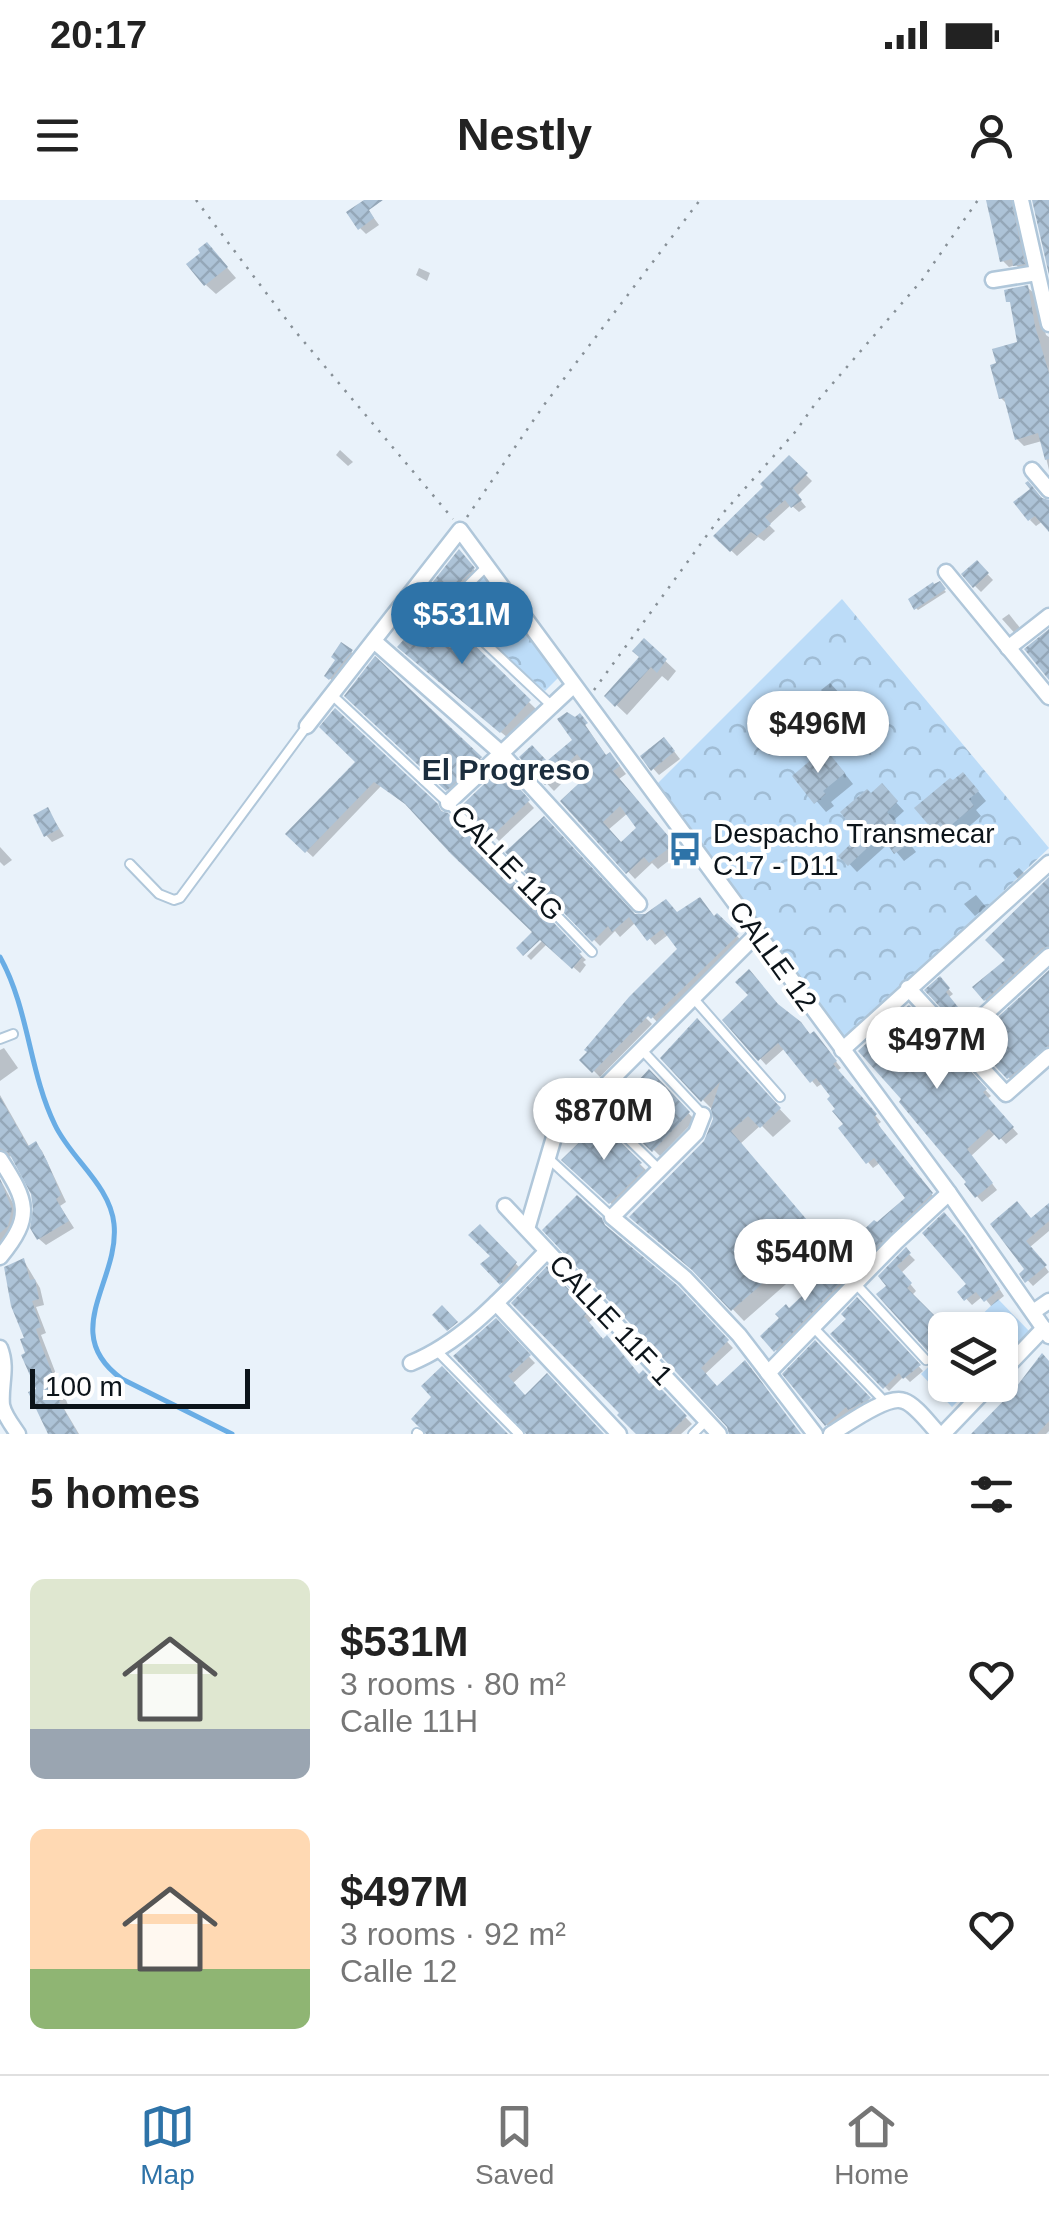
<!DOCTYPE html>
<html lang="en">
<head>
<meta charset="utf-8">
<style>
	body { margin:0; font-family:Helvetica,sans-serif; background:#f6f6f6; color:#222; height:100vh; display:flex; flex-direction:column; font-size:38px; white-space:nowrap }
	* { box-sizing:border-box; margin:0 }
	p { font-size:32px; color:#767676 }
	.icon { flex:none; width:55px; height:55px; fill:none; stroke:currentColor; stroke-width:2; stroke-linecap:round; stroke-linejoin:round }
	.map { position:relative; height:1234px; overflow:hidden }
	.panel { display:flex; flex-direction:column; background:#fff; flex:1 }
	.panel>* { flex:none }
	.tools { position:absolute; left:928px; top:1112px; display:grid; gap:20px }
	.tools a { display:grid; place-items:center; width:90px; height:90px; border-radius:15px; background:#fff; box-shadow:0 2px 8px #0004; font-size:50px }
	.scale { position:absolute; left:30px; bottom:25px; width:220px; box-sizing:border-box; padding-left:10px; border:5px solid #0c141a; border-top:0; font-size:28px; line-height:35px; white-space:nowrap; color:#0c141a; -webkit-text-stroke:8px #fff; paint-order:stroke }
	.price { position:absolute; translate:-50% -85px; padding:0 22px; border-radius:35px; background:#fff; color:#222; font-size:32px; line-height:65px; filter:drop-shadow(0 2px 5px #0008) }
	.price::after { content:''; position:absolute; left:50%; top:60px; width:30px; height:22px; margin-left:-15px; background:inherit; clip-path:polygon(0 0,100% 0,50% 100%) }
	.price.selected { background:#2e73a8; color:#fff }
	ul { padding:0; list-style:none }
	li { display:flex; align-items:center; gap:30px; height:250px; padding:0 30px }
	li span { display:grid; place-items:center; flex:none; width:280px; height:200px; border-radius:15px; color:#555 }
	li>.icon { margin-inline-start:auto }
	span .icon { width:120px; height:120px; fill:#fffc; stroke-width:1 }
	li b { font-size:42px }
	h2 { display:flex; justify-content:space-between; align-items:center; height:120px; padding:0 30px; font-size:42px }
	.status { display:flex; justify-content:space-between; align-items:center; height:70px; padding:0 50px; background:#fff; direction:ltr }
	.status svg { height:28px; fill:currentColor }
	header { display:flex; justify-content:space-between; align-items:center; height:130px; padding:0 30px; background:#fff; font-size:45px; font-weight:600 }
	.menu { display:flex; justify-content:space-around; align-items:center; height:140px; border-top:2px solid #e0e0e0; background:#fff; font-size:28px; color:#767676 }
	.menu a { display:grid; justify-items:center; gap:5px }
	.menu .selected { color:#2e73a8 }
	.map>svg:first-child { display:block }
	.grass { fill:#bcdcf8 }
	.park { fill:url(#park-crowns) }
	.shadow { fill:#0003; fill-rule:evenodd }
	.lines { fill:none; stroke-linecap:round; stroke-linejoin:round }
	.stream { stroke:#69ade5; stroke-width:5 }
	.building { fill:url(#building-cross-hatch); fill-rule:evenodd }
	.service-casing { stroke:#b0c7da; stroke-width:12 }
	.minor-casing { stroke:#b0c7da; stroke-width:19 }
	.path { stroke:#879097; stroke-width:2.5; stroke-dasharray:2.5 8; stroke-linecap:butt }
	.service { stroke:#fff; stroke-width:8 }
	.minor { stroke:#fff; stroke-width:14 }
	.labels { text-anchor:middle; dominant-baseline:central; stroke-width:8; stroke-linejoin:round; paint-order:stroke }
	.poi-label { font-size:28px; fill:#0c141a; stroke:#fff; text-anchor:start }
	.street-label { font-size:28px; fill:#0c141a; stroke:#fff }
	.neighbourhood-label { font-size:30px; font-weight:bold; fill:#1b2d3d; stroke:#fff }
</style>
</head>
<body>
<div class="status"><b>20:17</b><svg viewBox="0 0 49 12"><path d="M0 12V9h3v3zM5 12V6h3v6zM10 12V3h3v9zM15 12V0h3v12zM26 1h20v11H26zM47 4h2v5h-2z"/></svg></div>
<header><svg class="icon" aria-label="menu" viewBox="0 0 24 24"><path d="M4 6h16M4 12h16M4 18h16"/></svg>Nestly<svg class="icon" aria-label="person" viewBox="0 0 24 24"><circle cx="12" cy="8" r="4"/><path d="M4 21q1-7 8-7t8 7"/></svg></header>
<div class="map">
<svg width="1049" height="1234" viewBox="0 0 1049 1234">
	<defs>
		<pattern id="park-crowns" width="20" height="18" patternUnits="userSpaceOnUse" patternTransform="scale(2.5)"><rect width="20" height="18" fill="#bcdcf8"/><path d="M2 6a3 3 0 1 1 6 0M12 15a3 3 0 1 1 6 0" fill="none" stroke="#a0bcd4"/></pattern>
		<pattern id="building-cross-hatch" width="8" height="8" patternUnits="userSpaceOnUse" patternTransform="scale(2.5)"><rect width="8" height="8" fill="#adc3d7"/><path d="M0 0l8 8M0 8l8-8" fill="none" stroke="#94a7b8"/></pattern>
	</defs>
	<rect width="100%" height="100%" fill="#e9f2fa"/>
	<g class="grass">
		<polygon points="998,1099 1029,1131 1000,1160 1000,1130 966,1130"/>
		<polygon points="945,1151 945,1185 974,1185 952,1207 921,1174"/>
	</g>
	<g class="park">
		<polygon points="484,373 558,478 545,491 450,407"/>
		<polygon points="842,399 1049,648 846,841 657,584"/>
	</g>
	<g class="shadow">
		<polygon points="988,0 1020,0 1016,10 1029,70 1022,71 1016,65 1009,67 1003,61"/>
		<polygon points="368,10 379,25 366,34 360,28"/>
		<polygon points="216,55 236,78 216,94 206,85"/>
		<polygon points="419,68 430,73 427,81 416,75"/>
		<polygon points="1028,88 1036,95 1046,135 1049,137 1049,270 1042,241 1024,246 1017,239 1008,205 1001,198 1020,144 1014,107 1006,92"/>
		<polygon points="340,250 353,262 348,266 336,255"/>
		<polygon points="789,258 812,281 797,296 806,307 799,312 791,305 769,325 775,331 764,341 758,337 737,356 716,336 766,287"/>
		<polygon points="1049,301 1049,329 1043,321 1036,326 1030,320 1044,302"/>
		<polygon points="459,353 479,375 454,401 435,383"/>
		<polygon points="977,363 993,380 981,392 975,386"/>
		<polygon points="939,384 946,392 918,410 916,408"/>
		<polygon points="423,399 536,509 508,538 407,454 423,422"/>
		<polygon points="1009,414 1024,433 1018,437 1002,419"/>
		<polygon points="644,441 676,471 668,481 662,476 627,515 607,496 642,458"/>
		<polygon points="351,452 356,456 335,483 327,476"/>
		<polygon points="375,460 486,564 454,595 347,496"/>
		<polygon points="830,483 842,496 833,504 821,490"/>
		<path d="M580,517L607,557L617,562L626,574L619,579L680,652L658,669L652,663L635,679L563,602L594,573L585,560L554,591L523,558L547,564L575,540V520ZM628,613L640,628L621,645L608,630Z"/>
		<polygon points="670,546 680,559 659,575 643,557"/>
		<polygon points="358,562 436,605 586,760 583,762 586,765 580,773 547,744 531,760 527,756 550,733 535,732 413,609 381,586 313,657 288,634"/>
		<polygon points="838,565 853,584 831,602 834,606 826,612 795,576"/>
		<polygon points="500,572 534,608 499,641 464,606"/>
		<polygon points="972,584 986,601 976,610 981,616 949,644 918,608"/>
		<polygon points="882,587 904,611 893,621 916,652 904,661 889,643 857,672 842,656 863,636 871,596"/>
		<polygon points="48,610 64,636 52,642 46,635"/>
		<polygon points="0,647 12,660 4,666 0,662"/>
		<polygon points="509,652 634,716 717,716 743,742 658,823 644,808 640,812 652,824 600,877 583,860 681,749 669,734 655,745 636,722 620,737 615,731 600,746"/>
		<polygon points="1019,668 1025,674 1019,680 1013,673"/>
		<polygon points="1049,681 1049,754 992,806 985,800"/>
		<polygon points="976,695 986,707 975,716 964,704"/>
		<polygon points="1049,774 1049,852 1014,883 975,841"/>
		<polygon points="940,780 953,794 948,798 969,823 963,828 928,790"/>
		<polygon points="780,808 811,836 819,840 841,868 837,871 881,922 878,924 886,936 937,1001 873,1062 855,1042 908,998 881,962 873,968 868,962 834,897 823,883 817,887 785,848 766,865 726,820"/>
		<polygon points="909,808 991,896 987,899 1018,934 1006,944 996,933 971,956 997,990 982,1002 967,985"/>
		<polygon points="697,822 791,921 773,937 761,925 740,944 828,1047 744,1121 703,1078 708,938 715,912 703,900"/>
		<polygon points="4,848 18,868 0,881 0,850"/>
		<polygon points="649,872 695,920 660,956 614,911"/>
		<polygon points="0,895 30,948 36,944 42,951 66,1002 60,1006 74,1028 46,1045 39,1039 36,1007 28,981 14,957 2,955 0,958"/>
		<polygon points="600,925 648,972 618,1010 565,960"/>
		<polygon points="0,979 16,1009 17,1024 12,1035 0,1043"/>
		<polygon points="577,998 609,1032 676,1088 733,1148 704,1175 718,1189 800,1234 736,1234"/>
		<polygon points="1049,1006 1049,1031 1030,1047 1049,1072 1033,1086 1022,1074 1028,1069 993,1025 1032,1021"/>
		<polygon points="480,1028 522,1070 507,1089 484,1065 494,1056"/>
		<polygon points="971,1046 1004,1096 991,1106 983,1096 972,1105 960,1092 969,1084"/>
		<polygon points="906,1051 915,1060 901,1073 916,1091 911,1096 947,1130 945,1152 938,1158 879,1095 890,1087 881,1076"/>
		<polygon points="837,1059 856,1080 782,1156 763,1137 823,1080"/>
		<polygon points="24,1061 40,1088 44,1105 36,1107 46,1133 41,1135 68,1205 63,1207 79,1234 50,1234 27,1139"/>
		<polygon points="547,1070 593,1119 588,1123 604,1142 640,1177 643,1174 692,1224 681,1234 640,1234"/>
		<polygon points="857,1100 923,1171 910,1182 904,1176 889,1191 834,1134 850,1119"/>
		<polygon points="495,1122 535,1163 512,1184 526,1198 601,1234 528,1234 457,1156"/>
		<polygon points="815,1144 874,1205 856,1215 853,1211 832,1230 826,1224"/>
		<polygon points="1049,1163 1049,1231 1046,1234 975,1234"/>
	</g>
	<g class="lines">
		<path class="stream" d="M0,757C29,809 29,872 55,925C71,959 110,985 114,1024C120,1081 58,1133 122,1179L232,1234"/>
	</g>
	<g class="building">
		<polygon points="364,0 383,0 369,10 374,18 358,30 346,12"/>
		<polygon points="986,0 1011,0 1025,64 1013,66 1012,59 1000,62"/>
		<polygon points="1032,0 1049,0 1049,75"/>
		<polygon points="207,42 228,67 204,86 186,64 200,53 198,49"/>
		<polygon points="1028,85 1035,126 1049,173 1049,259 1045,260 1038,233 1015,240 1004,198 999,199 990,165 996,163 992,149 1017,142 1010,102 1006,102 1004,90"/>
		<polygon points="789,255 808,273 793,288 802,300 791,308 785,300 765,317 771,324 757,336 751,332 730,352 713,336 763,287 760,284"/>
		<polygon points="1028,281 1042,298 1049,300 1049,332 1035,316 1028,321 1013,302 1030,289 1025,283"/>
		<polygon points="459,349 475,368 446,396 432,383"/>
		<polygon points="977,360 989,373 973,388 961,374"/>
		<polygon points="940,381 946,389 914,410 908,399 933,382 934,384"/>
		<polygon points="423,395 531,500 500,533 397,447 420,422 410,412"/>
		<polygon points="1049,429 1049,480 1024,449"/>
		<polygon points="644,438 667,459 657,473 651,467 615,507 604,496 639,457 632,451"/>
		<polygon points="341,442 353,450 329,480 324,476 335,460 331,457"/>
		<polygon points="375,456 482,557 446,591 344,496"/>
		<polygon points="335,508 438,604 441,611 448,613 582,752 579,754 582,757 572,769 540,740 523,756 516,748 532,732 451,654 405,604 374,582 305,653 285,634 355,562 319,527"/>
		<path d="M567,512L575,517L580,513L588,523L585,525L606,555L610,552L620,566L613,571L675,644L649,663L644,657L626,674L560,601L591,572L577,554L545,585L519,557L532,545L547,561L572,540L557,519ZM620,606L636,628L621,642L603,622Z"/>
		<polygon points="664,537 675,551 651,571 640,556"/>
		<polygon points="828,552 845,573 823,591 826,594 814,604 792,576 818,554 821,558"/>
		<polygon points="501,568 530,600 491,637 461,606"/>
		<polygon points="963,572 979,591 969,599 974,606 938,636 914,608 950,578 953,580"/>
		<polygon points="882,583 898,601 887,612 910,643 894,654 881,635 848,666 838,656 859,636 840,612 867,589 871,593"/>
		<polygon points="48,607 59,629 44,637 33,615"/>
		<polygon points="544,616 635,714 645,714 666,699 677,712 700,697 714,716 717,713 739,734 651,819 648,816 592,873 579,860 587,852 584,850 629,797 677,749 662,729 647,741 629,717 612,732 608,726 592,742 505,652"/>
		<polygon points="1049,677 1049,746 1042,748 984,801 972,787 1005,760 985,740"/>
		<polygon points="749,769 778,804 801,822 810,834 814,831 837,861 833,864 877,914 874,917 880,927 933,993 865,1058 852,1041 874,1020 877,1022 905,998 874,958 866,964 838,928 843,924 832,911 835,909 827,899 830,896 816,878 810,883 778,843 758,861 722,820 748,795 735,782"/>
		<polygon points="1049,770 1049,845 1007,879 972,841"/>
		<polygon points="940,776 950,788 946,792 966,817 957,825 924,790"/>
		<polygon points="909,805 987,889 983,892 1014,927 999,940 989,929 967,949 993,983 975,998 964,984 966,982 899,902 901,899 858,851"/>
		<polygon points="697,818 781,908 760,928 748,916 731,931 819,1034 731,1111 692,1070 629,1017 704,941 713,919 711,909 720,882 701,902 660,858"/>
		<polygon points="649,869 690,912 652,952 610,911"/>
		<polygon points="0,897 28,946 36,941 47,961 61,995 56,999 69,1021 37,1040 30,1028 33,1009 31,994 9,953 0,948"/>
		<polygon points="600,922 642,963 639,965 644,970 609,1004 561,960"/>
		<polygon points="0,979 12,1009 8,1026 0,1033"/>
		<polygon points="577,995 602,1018 605,1025 678,1086 729,1140 701,1168 717,1186 745,1160 801,1234 729,1234 727,1227 677,1173 542,1030"/>
		<polygon points="1017,1001 1031,1018 1049,1003 1049,1021 1026,1041 1047,1065 1025,1083 1019,1074 1024,1069 990,1024"/>
		<polygon points="944,1012 966,1037 1000,1089 984,1102 976,1092 964,1101 957,1092 966,1084 922,1033"/>
		<polygon points="480,1024 517,1062 500,1085 480,1064 490,1056 468,1035"/>
		<polygon points="906,1047 911,1053 897,1066 912,1083 907,1088 945,1126 945,1140 930,1154 876,1094 886,1086 878,1076"/>
		<polygon points="838,1056 851,1072 774,1152 760,1136 779,1118 775,1114 786,1104 789,1108 819,1080 815,1076"/>
		<polygon points="24,1058 30,1080 35,1079 39,1099 32,1101 41,1127 36,1129 41,1145 63,1199 59,1201 78,1234 48,1234 28,1192 36,1189 21,1155 25,1153 20,1139 24,1138 11,1106 4,1067"/>
		<polygon points="547,1066 589,1111 584,1116 603,1139 607,1135 639,1174 643,1170 687,1216 669,1234 636,1234 617,1215 619,1213 511,1103"/>
		<polygon points="857,1097 921,1165 903,1179 899,1173 883,1189 830,1134 846,1119 841,1114"/>
		<polygon points="442,1105 458,1122 447,1131 432,1115"/>
		<polygon points="496,1118 531,1155 508,1176 525,1195 547,1173 604,1234 526,1234 453,1156"/>
		<polygon points="815,1140 871,1198 848,1210 846,1207 825,1226 782,1174"/>
		<polygon points="1042,1153 1049,1161 1049,1221 1037,1234 971,1234 1014,1190"/>
		<polygon points="442,1166 508,1234 426,1234 411,1219 431,1197 421,1186"/>
	</g>
	<g class="lines">
		<g class="service-casing">
			<g id="service">
				<polyline points="420,382 552,506"/>
				<polyline points="446,407 486,367"/>
				<polyline points="332,495 448,603 592,752"/>
				<polyline points="130,664 159,694 174,700 180,698 307,526"/>
				<polyline points="694,799 780,897"/>
				<polyline points="0,839 13,834"/>
				<polyline points="641,849 703,915"/>
				<polyline points="588,900 660,970"/>
				<polyline points="547,957 612,1017"/>
				<polyline points="855,1083 926,1160"/>
				<polyline points="813,1127 886,1203"/>
				<polyline points="438,1152 519,1234"/>
				<polyline points="417,1233 419,1234"/>
				<polyline points="693,1234 706,1221"/>
			</g>
		</g>
		<g class="minor-casing">
			<g id="minor">
				<polyline points="1021,0 1049,124"/>
				<polyline points="993,80 1037,73"/>
				<polyline points="1032,270 1049,290"/>
				<polyline points="946,372 1049,497"/>
				<polyline points="374,441 500,552 639,704"/>
				<polyline points="1008,448 1049,416"/>
				<polyline points="307,526 460,330 949,993 1049,1136"/>
				<polyline points="448,603 573,486"/>
				<polyline points="908,788 1006,894 1049,856"/>
				<polyline points="958,839 1049,756"/>
				<polyline points="842,850 1049,663"/>
				<polyline points="703,915 696,933 612,1017 685,1078 739,1135 815,1234"/>
				<path d="M0,959C27,1001 34,1016 0,1057"/>
				<polyline points="505,1006 719,1234"/>
				<polyline points="527,1029 554,937 758,733"/>
				<polyline points="496,1103 619,1234"/>
				<polyline points="1033,1112 1049,1101"/>
				<path d="M0,1148C8,1168 0,1185 2,1205C4,1215 12,1225 18,1234"/>
				<path d="M411,1163C465,1141 506,1093 546,1052"/>
				<polyline points="768,1173 896,1042 949,993"/>
				<polyline points="1000,1174 1044,1128"/>
				<path d="M831,1234C846,1225 888,1194 904,1201C916,1205 930,1225 939,1234"/>
				<polyline points="943,1234 990,1185"/>
			</g>
		</g>
		<g class="path">
			<polyline points="196,0 295,131 453,319"/>
			<polyline points="467,317 544,205 700,0"/>
			<polyline points="594,490 724,312 796,231 815,204 922,80 978,0"/>
		</g>
		<use href="#service" class="service"/>
		<use href="#minor" class="minor"/>
	</g>
	<defs>
		<g id="bus-bare" transform="scale(2.7)"><path d="M-5-6H5V4H4V6H2V4H-2V6H-4V4H-5ZM-3.5-4V0h7V-4ZM-3.5 1.2v1.5H-2V1.2ZM2 1.2v1.5H3.5V1.2Z" fill="#2e73a8" stroke="#fff" stroke-width="2.5" paint-order="stroke"/></g>
	</defs>
	<g fill-rule="evenodd">
		<use href="#bus-bare" x="685" y="649"/>
	</g>
	<g class="labels">
		<g class="poi-label">
			<text x="713" y="633">Despacho Transmecar<tspan x="713" dy="32">C17 - D11</tspan></text>
		</g>
		<g class="street-label">
			<text transform="translate(507 663) rotate(46)">CALLE 11G</text>
			<text transform="translate(773 756) rotate(54)">CALLE 12</text>
			<text transform="translate(611 1120) rotate(47)">CALLE 11F 1</text>
		</g>
		<g class="neighbourhood-label">
			<text x="506" y="569">El Progreso</text>
		</g>
	</g>
</svg>
<div class="tools">
<a><svg class="icon" aria-label="layers" viewBox="0 0 24 24"><path d="M12 4l9 5-9 5-9-5zM3 14l9 5 9-5"/></svg></a>
</div>
<div class="scale">100 m</div>
<b class="price selected" style="left:462px;top:467px">$531M</b>
<b class="price" style="left:818px;top:576px">$496M</b>
<b class="price" style="left:937px;top:892px">$497M</b>
<b class="price" style="left:604px;top:963px">$870M</b>
<b class="price" style="left:805px;top:1104px">$540M</b>
</div>
<section class="panel">
<h2>5 homes<svg class="icon" aria-label="filters" viewBox="0 0 24 24"><path d="M4 7h16M4 17h16"/><circle cx="9" cy="7" r="2"/><circle cx="15" cy="17" r="2"/></svg></h2>
<ul>
<li><span style="background:linear-gradient(#dfe7d0 75%,#9aa5b1 0)"><svg class="icon" aria-label="home" viewBox="0 0 24 24"><path d="M3 11l9-7 9 7M6 9v11h12V9"/></svg></span><div><b>$531M</b><p>3 rooms · 80 m²</p><p>Calle 11H</p></div><svg class="icon" aria-label="heart" viewBox="0 0 24 24"><path d="M12 20l-8-8c-3-5 5-10 8-4 3-6 11-1 8 4z"/></svg></li>
<li><span style="background:linear-gradient(#ffd9b3 70%,#8fb573 0)"><svg class="icon" aria-label="home" viewBox="0 0 24 24"><path d="M3 11l9-7 9 7M6 9v11h12V9"/></svg></span><div><b>$497M</b><p>3 rooms · 92 m²</p><p>Calle 12</p></div><svg class="icon" aria-label="heart" viewBox="0 0 24 24"><path d="M12 20l-8-8c-3-5 5-10 8-4 3-6 11-1 8 4z"/></svg></li>
</ul>
</section>
<nav class="menu">
<a class="selected"><svg class="icon" aria-label="map" viewBox="0 0 24 24"><path d="M3 6l6-2 6 2 6-2v14l-6 2-6-2-6 2zM9 4v14M15 6v14"/></svg>Map</a>
<a><svg class="icon" aria-label="saved" viewBox="0 0 24 24"><path d="M7 4h10v16l-5-4-5 4z"/></svg>Saved</a>
<a><svg class="icon" aria-label="home" viewBox="0 0 24 24"><path d="M3 11l9-7 9 7M6 9v11h12V9"/></svg>Home</a>
</nav>
</body>
</html>
